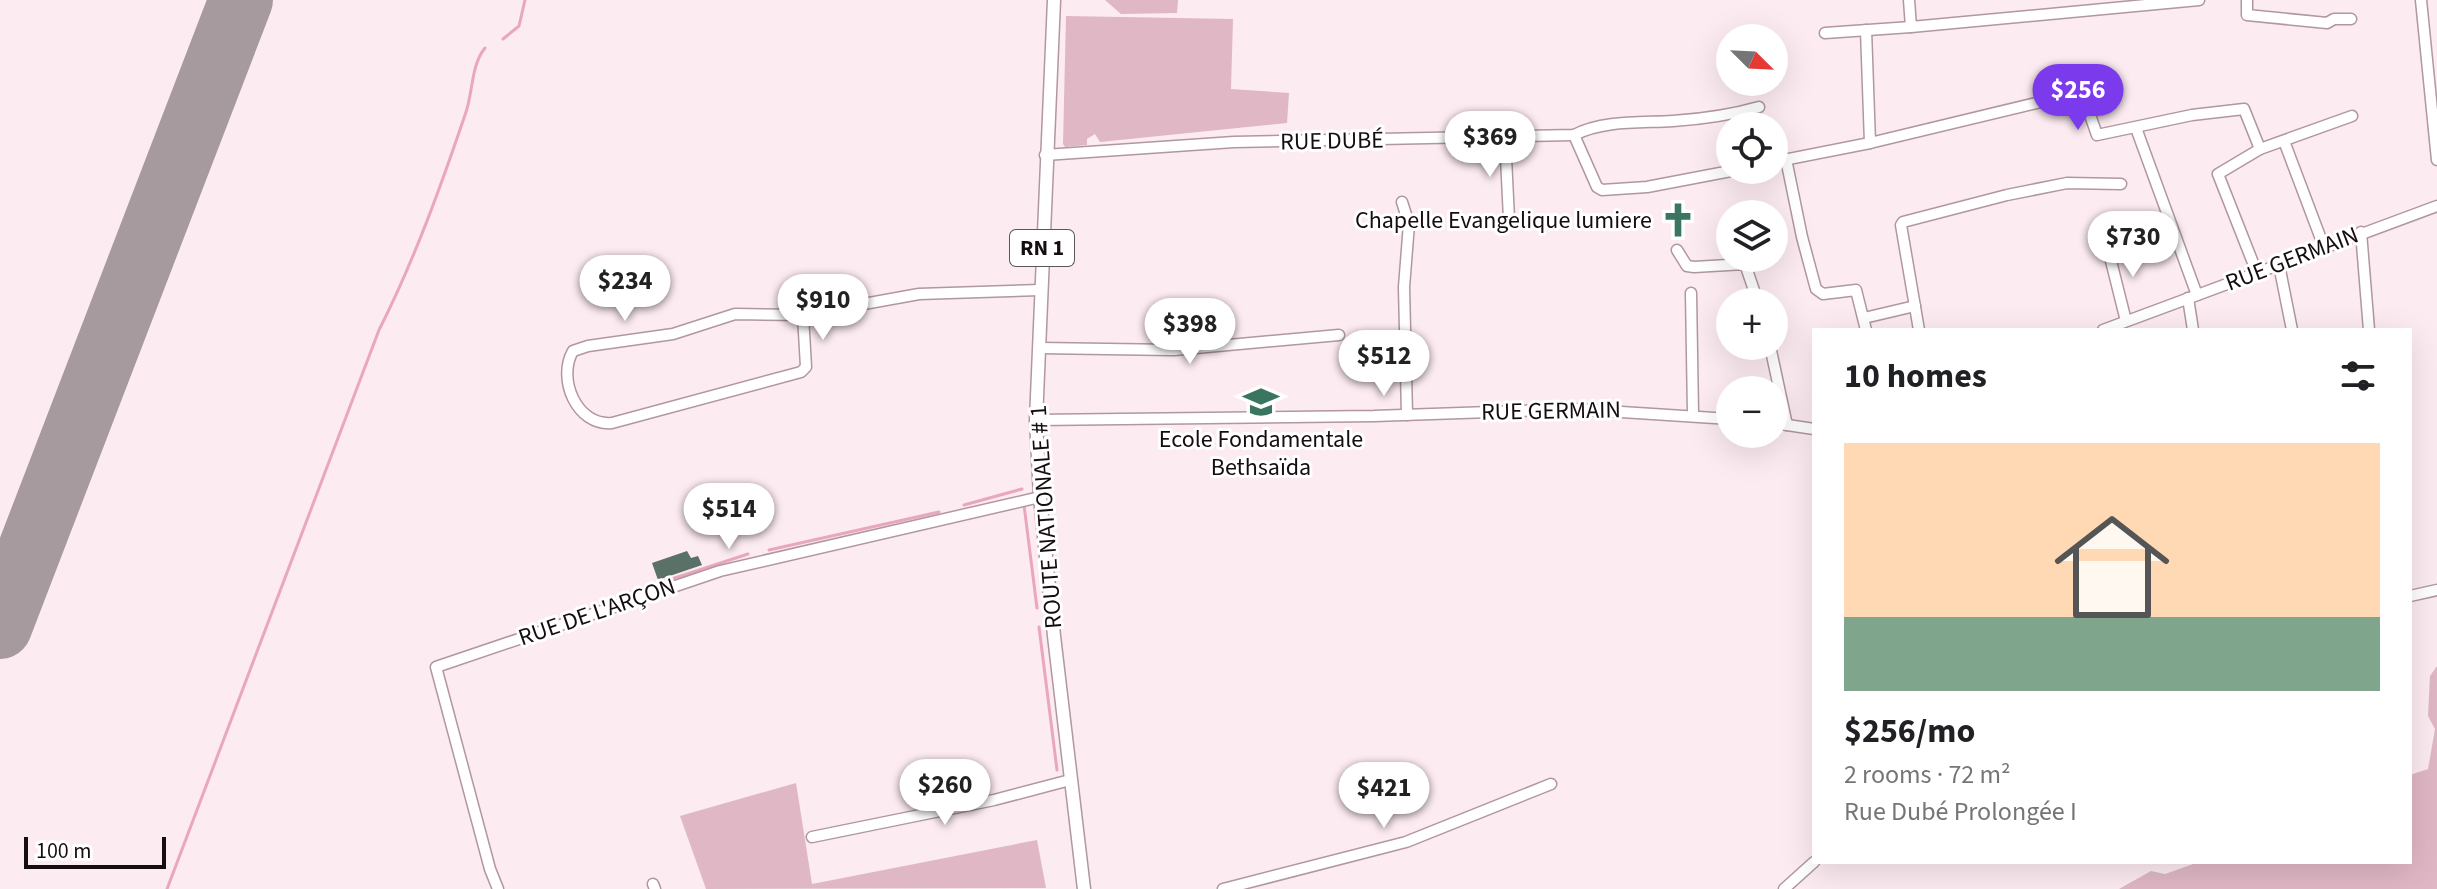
<!DOCTYPE html>
<html lang="en">
<head>
<meta charset="utf-8">
<style>
	body { margin:0; font-family:"Source Sans 3",sans-serif; background:#f6f6f6; color:#202124; height:100vh; display:flex; flex-direction:column; font-size:30px; white-space:nowrap }
	* { box-sizing:border-box; margin:0 }
	p { font-size:26px; color:#757577 }
	.icon { flex:none; width:44px; height:44px; fill:none; stroke:currentColor; stroke-width:2; stroke-linecap:round; stroke-linejoin:round }
	.map { position:relative; flex:1; overflow:hidden }
	.details { position:absolute; left:1812px; top:328px; width:600px; height:536px; display:flex; flex-direction:column; background:#fff; border-radius:0px; box-shadow:0 8px 32px #0002 }
	.details>* { flex:none }
	.needle { width:52px; rotate:114deg }
	.controls { position:absolute; left:1716px; top:24px; display:grid; gap:16px }
	.controls a { display:grid; place-items:center; width:72px; height:72px; border-radius:50%; background:#fff; box-shadow:0 8px 32px #0002; font-size:40px }
	.scale { position:absolute; left:24px; bottom:20px; width:142px; box-sizing:border-box; padding-left:8px; border:4px solid #150d10; border-top:0; font-size:22px; line-height:28px; white-space:nowrap; color:#150d10; -webkit-text-stroke:6px #fff; paint-order:stroke }
	.price { position:absolute; translate:-50% -68px; padding:0 18px; border-radius:28px; background:#fff; color:#222; font-size:26px; line-height:52px; filter:drop-shadow(0 2px 4px #0008) }
	.price::after { content:''; position:absolute; left:50%; top:48px; width:24px; height:18px; margin-left:-12px; background:inherit; clip-path:polygon(0 0,100% 0,50% 100%) }
	.price.selected { background:#7c3aed; color:#fff }
	ul { padding:0; list-style:none }
	li { display:grid; align-content:center; gap:16px; height:424px; padding:0 32px }
	li+li { border-top:2px solid #e0e0e0 }
	li span { display:grid; place-items:center; height:248px; border-radius:0px; color:#555 }
	li>.icon { margin-inline-start:auto }
	span .icon { width:144px; height:144px; fill:#fffc; stroke-width:1 }
	li b { font-size:34px }
	h2 { display:flex; justify-content:space-between; align-items:center; height:96px; padding:0 32px; font-size:34px }
	.map>svg:first-child { display:block }
	.green { fill:#e0b7c5 }
	.lines { fill:none; stroke-linecap:round; stroke-linejoin:round }
	.stream { stroke:#e9a7be; stroke-width:3 }
	.taxiway { stroke:#a79a9e; stroke-width:26 }
	.runway { stroke:#a79a9e; stroke-width:64 }
	.building { fill:#597167 }
	.minor-casing { stroke:#b1979f; stroke-width:13 }
	.major-casing { stroke:#b1979f; stroke-width:15 }
	.minor { stroke:#fff; stroke-width:10 }
	.major { stroke:#fff; stroke-width:12 }
	.labels { text-anchor:middle; dominant-baseline:central; stroke-width:6; stroke-linejoin:round; paint-order:stroke }
	.shield { fill:#fff; stroke:#5b5658; stroke-width:2 }
	.shield-label { font-size:22px; font-weight:bold; fill:#150d10 }
	.street-label { font-size:24px; fill:#150d10; stroke:#fff }
	.poi-label { font-size:24px; fill:#150d10; stroke:#fff; text-anchor:end }
</style>
</head>
<body>
<div class="map">
<svg width="2437" height="889" viewBox="0 0 2437 889">
	<rect width="100%" height="100%" fill="#fcebf0"/>
	<g class="green">
		<polygon points="1105,0 1178,0 1177,13 1121,14"/>
		<polygon points="1066,16 1233,19 1231,89 1289,93 1287,123 1100,142 1095,134 1087,139 1087,145 1065,147 1063,144"/>
		<polygon points="2437,666 2437,889 2119,889 2151,871 2165,874 2199,862 2410,862 2410,775 2428,769 2435,729 2428,716 2430,676"/>
		<polygon points="796,783 812,884 1037,840 1046,888 706,889 680,816"/>
	</g>
	<g class="lines">
		<g class="stream">
			<polyline points="503,39 519,26 525,0"/>
			<polyline points="964,505 1022,489"/>
			<polyline points="1024,505 1037,608"/>
			<polyline points="769,550 939,512"/>
			<polyline points="623,595 748,554"/>
			<polyline points="1039,627 1057,770"/>
			<path d="M167,889L379,330C414,261 441,186 466,112C473,92 471,65 485,48"/>
		</g>
		<polyline class="taxiway" points="0,625 1,623"/>
		<polyline class="runway" points="0,627 241,0"/>
	</g>
	<polygon class="building" points="687,551 691,558 698,556 702,565 658,580 652,563"/>
	<g class="lines">
		<g class="minor-casing">
			<g id="minor">
				<polyline points="1909,0 1911,27 2199,0"/>
				<polyline points="2247,0 2247,15 2327,23 2334,19 2351,19"/>
				<polyline points="2421,0 2437,160"/>
				<polyline points="1866,30 1870,143"/>
				<polyline points="1825,33 1911,27"/>
				<polyline points="2136,128 2197,295"/>
				<polyline points="1574,135 1597,187 1602,190 1647,187 1736,170"/>
				<polyline points="1505,137 1509,219"/>
				<polyline points="2284,141 2324,247"/>
				<path d="M1045,155L1234,142L1574,135C1604,120 1640,123 1673,121C1703,119 1731,115 1759,107"/>
				<polyline points="1786,159 1802,237 1816,289 1823,294 1856,290 1866,330"/>
				<polyline points="1774,162 1870,143 2082,92 2097,135 2192,115 2244,109 2260,149 2352,116"/>
				<polyline points="1402,202 1409,224 1404,287 1407,415"/>
				<polyline points="2361,232 2369,330"/>
				<polyline points="2107,245 2126,321"/>
				<polyline points="1677,250 1687,266 1694,267 1745,264 1758,302"/>
				<polyline points="2279,265 2292,330"/>
				<polyline points="2257,273 2218,174 2260,149"/>
				<polyline points="1691,293 1693,414"/>
				<polyline points="2188,298 2193,330"/>
				<path d="M803,315L806,367L801,372L612,423C576,426 557,378 573,351L588,346L673,334L735,314L803,315L919,294L1040,290"/>
				<polyline points="1864,318 1915,306"/>
				<polyline points="1919,330 1901,225 1903,222 2007,195 2067,183 2121,184"/>
				<polyline points="2103,330 2437,206"/>
				<polyline points="1770,346 1787,425"/>
				<polyline points="1039,348 1174,350 1339,335"/>
				<polyline points="1036,420 1374,416 1575,409 1730,419"/>
				<polyline points="1774,423 1814,429"/>
				<polyline points="2410,596 2437,590"/>
				<polyline points="812,837 994,800 1070,780"/>
				<polyline points="653,884 655,889"/>
				<polyline points="498,889 490,869 436,667 720,571 1040,497"/>
				<polyline points="1223,889 1406,842 1551,784"/>
				<polyline points="1784,889 1814,862"/>
			</g>
		</g>
		<g class="major-casing">
			<polyline id="major" points="1054,0 1036,420 1040,497 1054,636 1084,889"/>
		</g>
		<use href="#minor" class="minor"/>
		<use href="#major" class="major"/>
	</g>
	<defs>
		<g id="church-bare" transform="scale(2.76)"><path d="M-1.2-6h2.4v3.5h3.3v2.4h-3.3V6h-2.4V-.1h-3.3v-2.4h3.3Z" fill="#39755f" stroke="#fff" stroke-width="2.5" paint-order="stroke"/></g>
		<g id="school-bare" transform="scale(2.76)"><path d="M0-5L7-2L0 1L-7-2ZM-4 1L0 2.5L4 1V4Q0 6-4 4Z" fill="#39755f" stroke="#fff" stroke-width="2.5" paint-order="stroke"/></g>
	</defs>
	<g fill-rule="evenodd">
		<use href="#church-bare" x="1678" y="220"/>
		<use href="#school-bare" x="1261" y="402"/>
	</g>
	<g class="labels">
		<rect class="shield" x="1010" y="230" width="64" height="36" rx="6"/>
		<g class="shield-label">
			<text x="1042" y="248">RN 1</text>
		</g>
		<g class="street-label">
			<text transform="translate(1332 141) rotate(-1)">RUE DUBÉ</text>
			<text transform="translate(2292 259) rotate(-21)">RUE GERMAIN</text>
			<text transform="translate(1551 411) rotate(-1)">RUE GERMAIN</text>
			<text transform="translate(1046 517) rotate(-94)">ROUTE NATIONALE # 1</text>
			<text transform="translate(597 612) rotate(-19)">RUE DE L'ARÇON</text>
		</g>
		<g class="poi-label">
			<text x="1652" y="220">Chapelle Evangelique lumiere</text>
			<text x="1261" y="439" text-anchor="middle">Ecole Fondamentale<tspan x="1261" dy="28">Bethsaïda</tspan></text>
		</g>
	</g>
</svg>
<div class="controls">
<a><svg class="needle" viewBox="-14 -14 28 28"><path d="M0-13l5 13h-10z" fill="#e53935"/><path d="M0 13l5-13h-10z" fill="#757577"/></svg></a>
<a><svg class="icon" aria-label="locate" viewBox="0 0 24 24"><circle cx="12" cy="12" r="6"/><path d="M12 2v4M12 18v4M2 12h4M18 12h4"/></svg></a>
<a><svg class="icon" aria-label="layers" viewBox="0 0 24 24"><path d="M12 4l9 5-9 5-9-5zM3 14l9 5 9-5"/></svg></a>
<a>+</a>
<a>−</a>
</div>
<div class="scale">100 m</div>
<b class="price selected" style="left:2078px;top:132px">$256</b>
<b class="price" style="left:1490px;top:179px">$369</b>
<b class="price" style="left:2133px;top:279px">$730</b>
<b class="price" style="left:625px;top:323px">$234</b>
<b class="price" style="left:823px;top:342px">$910</b>
<b class="price" style="left:1190px;top:366px">$398</b>
<b class="price" style="left:1384px;top:398px">$512</b>
<b class="price" style="left:729px;top:551px">$514</b>
<b class="price" style="left:945px;top:827px">$260</b>
<b class="price" style="left:1384px;top:830px">$421</b>
<section class="details">
<h2>10 homes<svg class="icon" aria-label="filters" viewBox="0 0 24 24"><path d="M4 7h16M4 17h16"/><circle cx="9" cy="7" r="2"/><circle cx="15" cy="17" r="2"/></svg></h2>
<ul>
<li><span style="background:linear-gradient(#ffd9b3 70%,#7fa58c 0)"><svg class="icon" aria-label="home" viewBox="0 0 24 24"><path d="M3 11l9-7 9 7M6 9v11h12V9"/></svg></span><div><b>$256/mo</b><p>2 rooms · 72 m²</p><p>Rue Dubé Prolongée I</p></div></li>
</ul>
</section>
</div>
</body>
</html>
